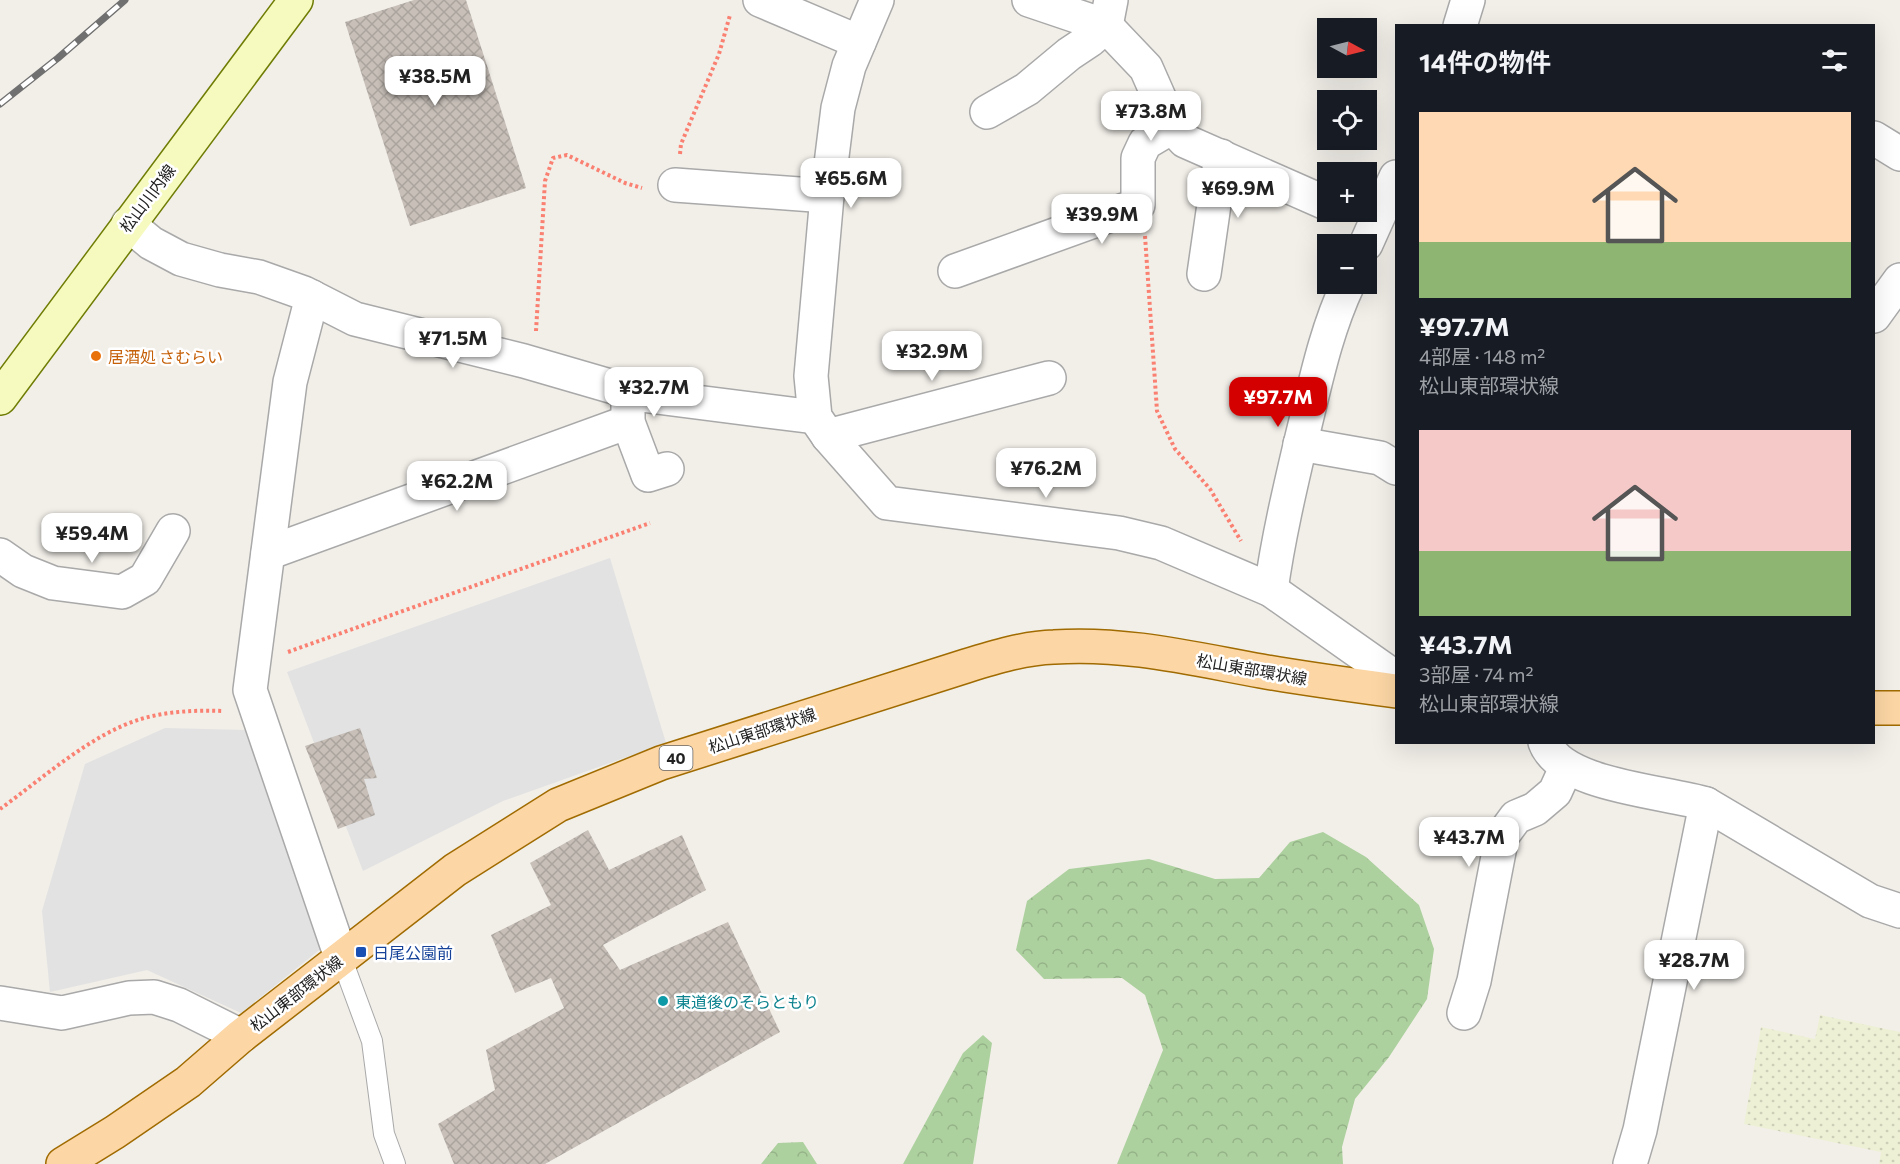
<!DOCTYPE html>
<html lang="ja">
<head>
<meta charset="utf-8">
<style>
	body { margin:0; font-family:Commissioner,"Noto Sans JP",sans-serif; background:#242831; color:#f1f3f6; height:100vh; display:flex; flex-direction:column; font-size:22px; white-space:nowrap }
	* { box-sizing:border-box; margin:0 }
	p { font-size:20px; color:#9ea1a6 }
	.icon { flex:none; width:33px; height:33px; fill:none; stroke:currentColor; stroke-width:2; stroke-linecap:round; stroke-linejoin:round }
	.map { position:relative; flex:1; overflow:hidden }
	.drawer { position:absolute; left:1395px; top:24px; width:480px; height:720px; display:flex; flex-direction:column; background:#171b24; border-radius:0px; box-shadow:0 6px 24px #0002 }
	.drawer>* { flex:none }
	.needle { width:39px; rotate:97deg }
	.fabs { position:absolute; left:1317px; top:18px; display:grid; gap:12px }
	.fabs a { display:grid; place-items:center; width:60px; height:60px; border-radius:0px; background:#171b24; box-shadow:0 6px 24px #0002; font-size:30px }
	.price { position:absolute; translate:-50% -51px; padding:0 14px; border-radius:12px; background:#fff; color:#222; font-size:20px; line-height:39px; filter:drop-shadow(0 2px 3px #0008) }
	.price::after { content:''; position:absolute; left:50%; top:36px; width:18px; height:14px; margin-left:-9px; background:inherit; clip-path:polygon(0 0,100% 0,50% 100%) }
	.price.active { background:#d40000; color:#fff }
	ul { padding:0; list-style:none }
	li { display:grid; align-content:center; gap:12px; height:318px; padding:0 24px }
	li span { display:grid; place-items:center; height:186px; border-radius:0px; color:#555 }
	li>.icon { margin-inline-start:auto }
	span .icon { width:108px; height:108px; fill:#fffc; stroke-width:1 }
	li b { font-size:26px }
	h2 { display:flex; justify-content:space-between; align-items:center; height:72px; padding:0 24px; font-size:26px }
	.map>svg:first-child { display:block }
	.farmland { fill:url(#farmland-dots) }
	.forest { fill:url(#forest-crowns) }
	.parking { fill:#e2e2e2 }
	.building { fill:url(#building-cross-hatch) }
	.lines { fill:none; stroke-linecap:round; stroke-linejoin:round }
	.service-casing { stroke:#a9a9a9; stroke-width:22 }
	.minor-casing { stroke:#a9a9a9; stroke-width:36 }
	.secondary-casing { stroke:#707d05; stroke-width:36 }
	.primary-casing { stroke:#a06b00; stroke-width:36 }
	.path { stroke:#fa8072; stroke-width:4; stroke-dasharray:3 3; stroke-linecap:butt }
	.service { stroke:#fff; stroke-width:20 }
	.minor { stroke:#fff; stroke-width:33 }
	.secondary { stroke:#f7fabf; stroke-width:33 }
	.primary { stroke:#fcd6a4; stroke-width:33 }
	.rail-casing { stroke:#707070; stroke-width:7 }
	.rail { stroke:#fff; stroke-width:4.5; stroke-dasharray:14; stroke-linecap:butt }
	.food-dot { fill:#e8710a; stroke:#fff; stroke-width:2 }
	.transit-dot { fill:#1a4fb4; stroke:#fff; stroke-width:2 }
	.culture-dot { fill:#0f9aa8; stroke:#fff; stroke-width:2 }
	.labels { text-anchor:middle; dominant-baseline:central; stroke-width:5; stroke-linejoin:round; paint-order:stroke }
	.shield { fill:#fff; stroke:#646464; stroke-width:1.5 }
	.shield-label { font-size:15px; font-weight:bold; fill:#222 }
	.street-label { font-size:16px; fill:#222; stroke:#fff }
	.food-label { font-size:16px; fill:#c56008; stroke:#fff; text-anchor:start }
	.transit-label { font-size:16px; fill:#164399; stroke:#fff; text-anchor:start }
	.culture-label { font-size:16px; fill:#0d838f; stroke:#fff; text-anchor:start }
</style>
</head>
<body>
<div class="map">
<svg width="1900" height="1164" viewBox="0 0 1900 1164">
	<defs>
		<pattern id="farmland-dots" width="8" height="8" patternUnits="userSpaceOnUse" patternTransform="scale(1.5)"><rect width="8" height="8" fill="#eef0d5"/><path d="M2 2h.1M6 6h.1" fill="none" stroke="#ccceb7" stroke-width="1.8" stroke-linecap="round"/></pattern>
		<pattern id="forest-crowns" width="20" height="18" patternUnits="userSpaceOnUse" patternTransform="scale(1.5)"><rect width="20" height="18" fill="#add19e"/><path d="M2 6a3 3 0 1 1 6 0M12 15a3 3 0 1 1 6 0" fill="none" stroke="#95b388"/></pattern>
		<pattern id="building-cross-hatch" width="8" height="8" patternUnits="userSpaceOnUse" patternTransform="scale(1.5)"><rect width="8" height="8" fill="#c7bfb8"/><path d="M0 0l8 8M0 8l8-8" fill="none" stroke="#aba49e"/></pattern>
	</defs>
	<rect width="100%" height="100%" fill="#f2efe9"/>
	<polygon class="farmland" points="1820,1015 1900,1032 1900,1164 1879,1164 1881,1152 1744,1124 1761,1027 1815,1039"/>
	<g class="forest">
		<polygon points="1323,832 1366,857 1419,905 1434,949 1427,999 1389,1057 1355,1099 1342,1147 1343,1164 1117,1164 1163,1050 1145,995 1122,978 1044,979 1016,950 1027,901 1069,869 1149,859 1215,879 1259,878 1290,842"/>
		<polygon points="983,1035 992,1043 973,1164 903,1164 963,1053"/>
		<polygon points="803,1142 817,1164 761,1164 778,1143"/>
	</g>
	<g class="parking">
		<polygon points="610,558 666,743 503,801 363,871 287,672"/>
		<polygon points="165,728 245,730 323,947 241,1013 147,970 50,992 42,911 85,764"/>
	</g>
	<g class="building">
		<polygon points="414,0 466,0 526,188 410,226 345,22"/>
		<polygon points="360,728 377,778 364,779 375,815 338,829 305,746"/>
		<polygon points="588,830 609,870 682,835 706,890 603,945 620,970 728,922 780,1032 545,1164 454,1164 438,1124 495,1090 486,1050 564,1008 551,978 515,993 491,935 551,905 530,863"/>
	</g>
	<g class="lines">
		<g class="service-casing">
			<polyline id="service" points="341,957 372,1041 384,1134 395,1164"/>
		</g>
		<g class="minor-casing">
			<g id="minor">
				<polyline points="760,0 859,42"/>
				<polyline points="877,0 849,66 838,108 827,196 811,376 815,417 828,436 887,503 1119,533 1161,543 1271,590 1396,678"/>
				<polyline points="1029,0 1106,26 1146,68 1172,127 1185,141 1328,204"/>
				<polyline points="1460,26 1468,0"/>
				<polyline points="987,112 1027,89 1069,54 1090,40 1106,26 1111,0"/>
				<polyline points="1874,138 1900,154"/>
				<polyline points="675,185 827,196"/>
				<polyline points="128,224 151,243 181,259 220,270 259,277 304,293 355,319 524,361 641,395 815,417"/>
				<polyline points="1366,244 1396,177"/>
				<polyline points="955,271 1138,205 1138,158 1145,143 1172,127"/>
				<polyline points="1204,274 1221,156"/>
				<polyline points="312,297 290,382 250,690 341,957"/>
				<polyline points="1874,316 1900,280"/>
				<polyline points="628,401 628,422 648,475 667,469"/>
				<polyline points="828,436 1049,378"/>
				<polyline points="1300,444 1380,458 1396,468"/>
				<polyline points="268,553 628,422"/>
				<polyline points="0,555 23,571 53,583 122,592 145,579 173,531"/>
				<path d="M1271,590C1278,539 1290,488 1302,437C1315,385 1325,333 1348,284"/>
				<path d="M1545,742C1561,786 1663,791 1706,804L1870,901L1900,911"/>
				<polyline points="0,1003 62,1013 129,998 154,997 179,1005 241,1036"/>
				<polyline points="1464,1013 1474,981 1502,836 1516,817 1535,809 1555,792 1566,768"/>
				<polyline points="1630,1164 1640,1130 1706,804"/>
			</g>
		</g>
		<g class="secondary-casing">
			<polyline id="secondary" points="0,398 296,0"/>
		</g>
		<g class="primary-casing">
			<g id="primary">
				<polyline points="1874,708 1900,708"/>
				<path d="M63,1164L115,1132L188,1082L241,1036L455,870L558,805L661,763L966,666C995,657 1024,648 1054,647C1124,642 1194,659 1261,671C1306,679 1351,685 1396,691"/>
			</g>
		</g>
		<g class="path">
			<polyline points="680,154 681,144 719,54 730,15"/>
			<polyline points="1145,236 1157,411 1175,449 1210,489 1241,541"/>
			<polyline points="536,331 545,181 553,158 567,155 625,183 642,188"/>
			<polyline points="288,652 650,523"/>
			<path d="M0,809C42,779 91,734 141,719C168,711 196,710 224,711"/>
		</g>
		<use href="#service" class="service"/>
		<use href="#minor" class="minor"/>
		<use href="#secondary" class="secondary"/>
		<use href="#primary" class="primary"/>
		<g class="rail-casing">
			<polyline id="rail" points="0,104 58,58 125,0"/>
		</g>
		<use href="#rail" class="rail"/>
	</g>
	<circle class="food-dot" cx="96" cy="356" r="6"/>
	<rect class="transit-dot" x="355" y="946" width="12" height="12" rx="3"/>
	<circle class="culture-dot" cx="663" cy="1001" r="6"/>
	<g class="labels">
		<rect class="shield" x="659.5" y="746" width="33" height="24" rx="4.5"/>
		<g class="shield-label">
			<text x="676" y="758">40</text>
		</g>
		<g class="street-label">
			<text transform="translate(147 198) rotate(-53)">松山川内線</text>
			<text transform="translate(1252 669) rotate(10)">松山東部環状線</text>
			<text transform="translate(762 730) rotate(-18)">松山東部環状線</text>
			<text transform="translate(296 993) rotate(-38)">松山東部環状線</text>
		</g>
		<g class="food-label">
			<text x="108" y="356">居酒処 さむらい</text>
		</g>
		<g class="transit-label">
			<text x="373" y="952">日尾公園前</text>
		</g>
		<g class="culture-label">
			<text x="675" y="1001">東道後のそらともり</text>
		</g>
	</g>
</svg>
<div class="fabs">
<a><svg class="needle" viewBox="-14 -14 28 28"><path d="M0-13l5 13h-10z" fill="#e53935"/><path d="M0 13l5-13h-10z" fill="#9ea1a6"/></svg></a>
<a><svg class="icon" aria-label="locate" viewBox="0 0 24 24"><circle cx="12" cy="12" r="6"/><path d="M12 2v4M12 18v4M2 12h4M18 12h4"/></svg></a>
<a>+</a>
<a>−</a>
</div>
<b class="price" style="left:435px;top:107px">¥38.5M</b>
<b class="price" style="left:1151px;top:142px">¥73.8M</b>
<b class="price" style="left:851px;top:209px">¥65.6M</b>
<b class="price" style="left:1238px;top:219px">¥69.9M</b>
<b class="price" style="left:1102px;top:245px">¥39.9M</b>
<b class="price" style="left:453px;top:369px">¥71.5M</b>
<b class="price" style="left:932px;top:382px">¥32.9M</b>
<b class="price" style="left:654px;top:418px">¥32.7M</b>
<b class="price active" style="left:1278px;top:428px">¥97.7M</b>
<b class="price" style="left:1046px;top:499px">¥76.2M</b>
<b class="price" style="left:457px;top:512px">¥62.2M</b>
<b class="price" style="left:92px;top:564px">¥59.4M</b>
<b class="price" style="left:1469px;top:868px">¥43.7M</b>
<b class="price" style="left:1694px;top:991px">¥28.7M</b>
<section class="drawer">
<h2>14件の物件<svg class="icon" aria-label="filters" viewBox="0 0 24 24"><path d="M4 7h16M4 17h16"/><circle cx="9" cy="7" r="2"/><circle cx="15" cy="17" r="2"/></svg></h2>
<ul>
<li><span style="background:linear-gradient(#ffd9b3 70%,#8fb573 0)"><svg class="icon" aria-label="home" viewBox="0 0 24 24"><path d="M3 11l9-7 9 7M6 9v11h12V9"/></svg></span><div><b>¥97.7M</b><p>4部屋 · 148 m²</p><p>松山東部環状線</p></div></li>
<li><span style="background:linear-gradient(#f6c9c9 65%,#8fb573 0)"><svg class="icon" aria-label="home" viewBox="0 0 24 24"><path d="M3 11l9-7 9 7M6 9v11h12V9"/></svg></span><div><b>¥43.7M</b><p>3部屋 · 74 m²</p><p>松山東部環状線</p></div></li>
</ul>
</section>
</div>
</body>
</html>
